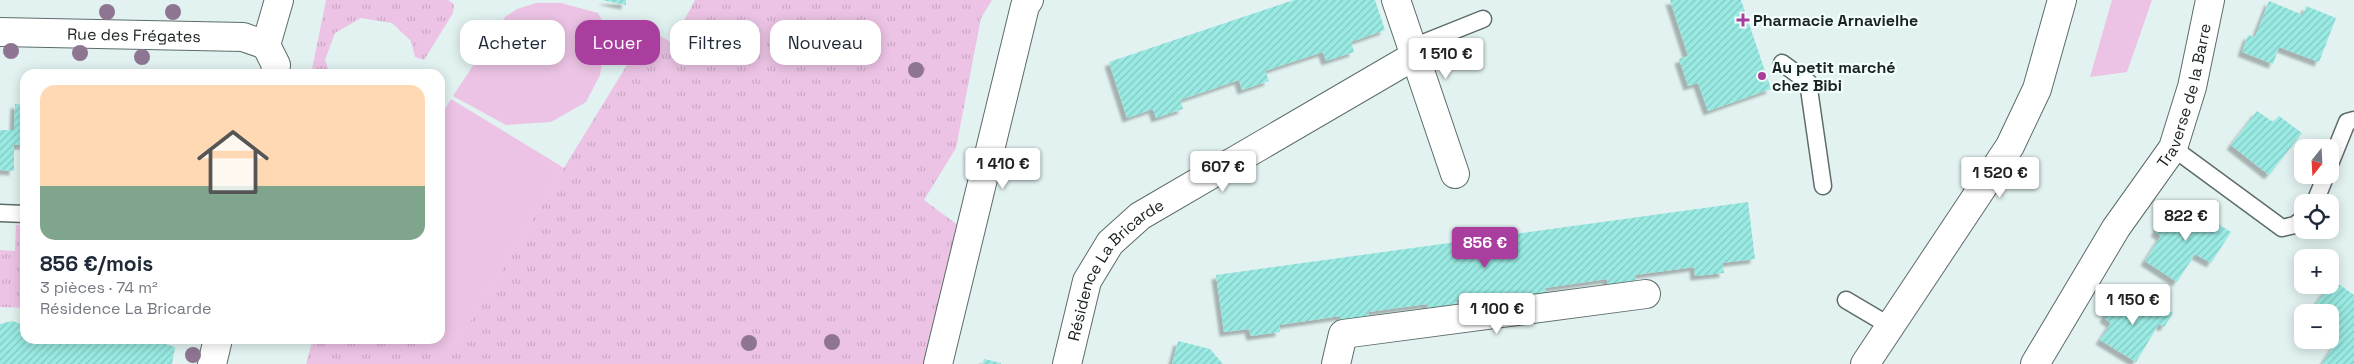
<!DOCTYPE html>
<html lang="fr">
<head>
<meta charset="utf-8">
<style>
	body { margin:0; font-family:"Space Grotesk",sans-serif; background:#f2f2f3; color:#1f2937; height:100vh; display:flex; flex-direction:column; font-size:19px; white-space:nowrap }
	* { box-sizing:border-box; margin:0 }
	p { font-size:16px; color:#747a83 }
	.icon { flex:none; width:28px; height:28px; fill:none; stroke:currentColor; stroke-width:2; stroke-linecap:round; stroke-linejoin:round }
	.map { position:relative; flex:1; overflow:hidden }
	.details { position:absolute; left:20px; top:69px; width:425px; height:275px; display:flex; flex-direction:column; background:#fff; border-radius:15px; box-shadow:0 2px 12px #0003 }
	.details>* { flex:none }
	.top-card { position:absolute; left:460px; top:20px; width:475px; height:45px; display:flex; gap:10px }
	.needle { width:32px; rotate:198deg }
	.fabs { position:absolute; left:2294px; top:139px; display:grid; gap:10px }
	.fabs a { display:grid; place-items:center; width:45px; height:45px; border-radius:10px; background:#fff; box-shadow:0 2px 12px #0003; font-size:25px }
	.price { position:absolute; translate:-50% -42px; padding:0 11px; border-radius:5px; background:#fff; color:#222; font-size:16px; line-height:32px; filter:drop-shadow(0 1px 2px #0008) }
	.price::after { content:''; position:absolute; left:50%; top:30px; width:15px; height:11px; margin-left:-8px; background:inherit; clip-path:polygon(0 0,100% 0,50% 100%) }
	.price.selected { background:#a93e9f; color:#fff }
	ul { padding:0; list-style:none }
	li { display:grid; align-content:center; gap:10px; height:265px; padding:0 20px }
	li+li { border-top:1px solid #e0e1e3 }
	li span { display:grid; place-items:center; height:155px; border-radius:15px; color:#555 }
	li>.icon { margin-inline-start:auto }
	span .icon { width:90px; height:90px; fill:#fffc; stroke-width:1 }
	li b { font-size:21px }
	.chip { padding:0 18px; border-radius:15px; background:#fff; box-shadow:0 2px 12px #0003; font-size:18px; line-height:45px }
	.chip.selected { background:#a93e9f; color:#fff }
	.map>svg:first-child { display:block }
	.grass { fill:url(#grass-tufts) }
	.park { fill:#ecc3e5 }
	.building { fill:url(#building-hatch); filter:url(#shadow) }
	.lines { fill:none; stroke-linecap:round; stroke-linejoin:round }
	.lane-casing { stroke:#5c6c6a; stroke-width:19 }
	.street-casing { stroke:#5c6c6a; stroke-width:30 }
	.lane { stroke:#fff; stroke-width:16 }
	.street { stroke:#fff; stroke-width:28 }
	.tree { fill:#8e7692 }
	.poi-dot { fill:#a93e9f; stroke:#f1fffd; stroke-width:2 }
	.labels { text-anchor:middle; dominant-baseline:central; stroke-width:4.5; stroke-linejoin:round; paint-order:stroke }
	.poi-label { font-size:16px; font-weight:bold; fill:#1b2221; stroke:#f1fffd; text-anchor:start }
	.street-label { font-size:16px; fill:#1b2221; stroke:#f1fffd }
</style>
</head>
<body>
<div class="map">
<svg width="2354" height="364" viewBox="0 0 2354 364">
	<defs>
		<pattern id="grass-tufts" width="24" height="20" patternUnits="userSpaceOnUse" patternTransform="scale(1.25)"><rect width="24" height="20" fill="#ecc3e5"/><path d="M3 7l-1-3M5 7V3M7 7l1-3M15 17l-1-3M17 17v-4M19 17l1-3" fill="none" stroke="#caa7c4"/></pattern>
		<pattern id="building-hatch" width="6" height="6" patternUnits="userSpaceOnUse" patternTransform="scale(1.25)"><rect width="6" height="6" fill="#99eae2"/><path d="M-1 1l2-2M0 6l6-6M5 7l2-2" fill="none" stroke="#83c8c2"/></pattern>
		<filter id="shadow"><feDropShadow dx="-4.5" dy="4.5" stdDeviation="1" flood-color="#0004"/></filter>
	</defs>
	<rect width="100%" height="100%" fill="#e1f2f0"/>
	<g class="grass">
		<polygon points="326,0 448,0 454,4 453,13 424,60 415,57 411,41 392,23 361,18 335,33 325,60 330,74 311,74"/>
		<polygon points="695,0 992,0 981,18 956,148 924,200 959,226 925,364 306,364 313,339 413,339 447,359 649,29 672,43"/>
		<polygon points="25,224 25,308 0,307 0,250 15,251 16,225"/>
	</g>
	<g class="park">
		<polygon points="2112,0 2152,0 2127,72 2090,77"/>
		<polygon points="536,3 561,3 598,13 607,30 600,75 586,102 551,122 506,125 453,96 505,17 517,9"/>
		<polygon points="451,99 564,168 447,360 413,339 440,339 440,117"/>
	</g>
	<g class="building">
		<polygon points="602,0 626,0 626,5"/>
		<polygon points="1294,0 1375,0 1385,30 1351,42 1354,52 1326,61 1323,52 1265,71 1269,81 1242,90 1239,80 1180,100 1183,109 1156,118 1153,109 1127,118 1109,62"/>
		<polygon points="1670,0 1741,0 1771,89 1708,111 1698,83 1688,86 1679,59 1688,56"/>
		<polygon points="2269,1 2303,15 2306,6 2336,18 2319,62 2279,47 2273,64 2242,52 2248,35 2255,37"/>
		<polygon points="15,104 25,105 25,145 14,145 14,171 0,170 0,130 14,130"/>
		<polygon points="2257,111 2273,122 2279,116 2302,133 2269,175 2231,145"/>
		<polygon points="1748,202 1755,259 1722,263 1724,273 1695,276 1694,267 1635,275 1637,284 1608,288 1607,279 1545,288 1546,297 1518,301 1516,292 1456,300 1458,309 1428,314 1427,304 1368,312 1369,322 1342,326 1340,316 1279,325 1280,332 1251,336 1249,329 1224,332 1216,275"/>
		<polygon points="2186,204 2231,232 2211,263 2195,254 2177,282 2145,261 2161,236 2155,232 2163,219 2172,225"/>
		<polygon points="2333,280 2354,295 2354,364 2322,364 2335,344 2330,341 2330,312 2316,304"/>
		<polygon points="2117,297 2139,310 2146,297 2173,313 2164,327 2159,324 2136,362 2100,340 2111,323 2104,318"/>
		<polygon points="12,321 25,325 25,339 150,339 175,347 172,364 0,364 0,324"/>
		<polygon points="1178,341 1210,349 1223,364 1172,364"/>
		<polygon points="984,359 1001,363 1001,364 983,364"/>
	</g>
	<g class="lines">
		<g class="lane-casing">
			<g id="lane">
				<polyline points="1413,47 1483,19"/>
				<polyline points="1782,63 1808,82 1823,186"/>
				<polyline points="2173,148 2282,228 2295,225 2302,219"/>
				<polyline points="2330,164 2347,122 2354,120"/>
				<polyline points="2315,202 2326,175"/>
				<polyline points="0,213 25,214"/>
				<polyline points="1846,300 1890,326"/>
			</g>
		</g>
		<g class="street-casing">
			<g id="street">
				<polyline points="1396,0 1455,174"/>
				<path id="s1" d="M0,32L243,37L266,45"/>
				<polyline points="266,45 279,0"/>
				<polyline points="266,45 276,65 275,74"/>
				<polyline points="212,364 218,339"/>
				<polyline points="938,364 1025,6 1029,0"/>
				<path id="s2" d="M1067,364L1087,281L1110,243L1140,216L1416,55"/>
				<polyline points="1336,364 1343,334 1646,294"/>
				<polyline points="1865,364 2010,146 2037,89 2062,0"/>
				<path id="s3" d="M2035,364L2116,228L2173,148L2192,87L2210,0"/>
			</g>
		</g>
		<use href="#lane" class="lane"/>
		<use href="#street" class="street"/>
	</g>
	<g class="tree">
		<circle cx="107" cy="12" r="8"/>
		<circle cx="173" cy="12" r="8"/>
		<circle cx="486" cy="30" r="8"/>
		<circle cx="11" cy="51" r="8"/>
		<circle cx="80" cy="53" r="8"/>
		<circle cx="142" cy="57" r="8"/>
		<circle cx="916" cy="70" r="8"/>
		<circle cx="832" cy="342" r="8"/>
		<circle cx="749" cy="343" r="8"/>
		<circle cx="193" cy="355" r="8"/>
	</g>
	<g class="poi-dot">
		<path d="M1740.5 12.5h5v5h5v5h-5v5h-5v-5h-5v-5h5z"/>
		<circle cx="1762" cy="76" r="5"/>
	</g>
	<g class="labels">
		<g class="poi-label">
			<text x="1753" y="20">Pharmacie Arnavielhe</text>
			<text x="1772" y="67">Au petit marché<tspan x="1772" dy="18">chez Bibi</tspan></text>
		</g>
		<g class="street-label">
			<text stroke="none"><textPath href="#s1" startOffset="134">Rue des Frégates</textPath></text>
			<text stroke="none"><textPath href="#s3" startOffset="310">Traverse de la Barre</textPath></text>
			<text stroke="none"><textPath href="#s2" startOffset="110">Résidence La Bricarde</textPath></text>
		</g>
	</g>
</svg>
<div class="fabs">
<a><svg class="needle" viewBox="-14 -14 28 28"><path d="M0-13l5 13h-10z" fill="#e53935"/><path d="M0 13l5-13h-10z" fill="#747a83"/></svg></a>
<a><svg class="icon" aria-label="locate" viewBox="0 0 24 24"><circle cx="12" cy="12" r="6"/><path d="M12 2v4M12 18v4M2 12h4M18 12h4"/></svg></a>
<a>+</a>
<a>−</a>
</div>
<b class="price" style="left:1446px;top:80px">1 510 €</b>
<b class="price" style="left:1003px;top:190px">1 410 €</b>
<b class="price" style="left:1223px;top:193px">607 €</b>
<b class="price" style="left:2000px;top:199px">1 520 €</b>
<b class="price" style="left:2186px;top:242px">822 €</b>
<b class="price selected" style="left:1485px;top:269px">856 €</b>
<b class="price" style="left:2133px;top:326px">1 150 €</b>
<b class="price" style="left:1497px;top:335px">1 100 €</b>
<div class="top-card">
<a class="chip">Acheter</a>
<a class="chip selected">Louer</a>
<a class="chip">Filtres</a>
<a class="chip">Nouveau</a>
</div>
<section class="details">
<ul>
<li><span style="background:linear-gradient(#ffd9b3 65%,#7fa58c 0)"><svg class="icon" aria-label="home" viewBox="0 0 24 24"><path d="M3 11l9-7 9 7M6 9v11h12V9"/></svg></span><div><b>856 €/mois</b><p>3 pièces · 74 m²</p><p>Résidence La Bricarde</p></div></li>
</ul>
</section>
</div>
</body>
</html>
